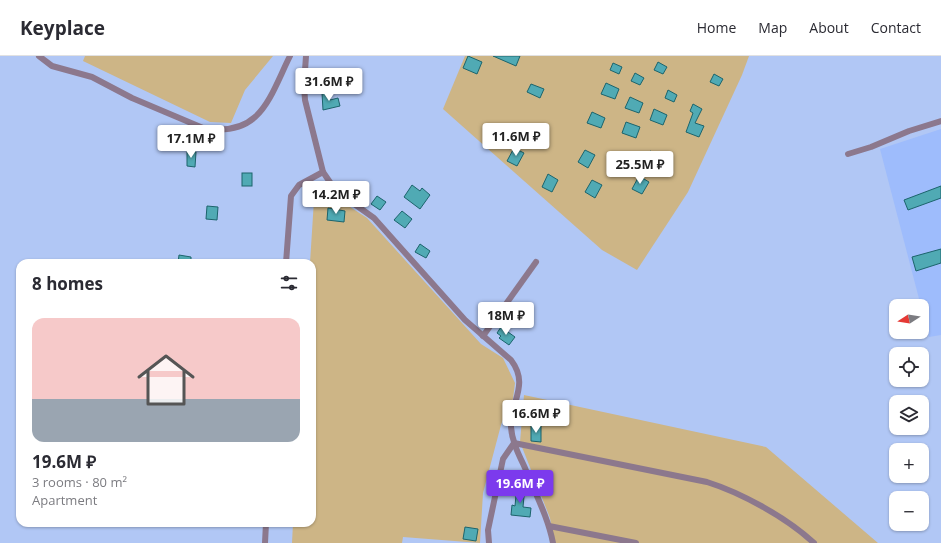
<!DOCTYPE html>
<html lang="en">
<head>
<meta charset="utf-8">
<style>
	body { margin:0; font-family:"Open Sans",sans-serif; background:#f2f2f3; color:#2b2b33; height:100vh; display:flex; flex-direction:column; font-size:15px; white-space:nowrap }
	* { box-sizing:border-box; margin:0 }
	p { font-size:13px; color:#7c7c81 }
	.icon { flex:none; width:22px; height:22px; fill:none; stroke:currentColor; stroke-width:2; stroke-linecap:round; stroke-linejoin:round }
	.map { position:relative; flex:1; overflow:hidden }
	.panel { position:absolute; left:16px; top:203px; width:300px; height:268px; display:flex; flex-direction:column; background:#fff; border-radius:12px; box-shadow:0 1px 3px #0004 }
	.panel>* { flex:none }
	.needle { width:26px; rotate:258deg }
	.controls { position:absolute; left:889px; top:243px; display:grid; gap:8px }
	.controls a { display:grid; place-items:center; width:40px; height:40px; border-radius:8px; background:#fff; box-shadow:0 1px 3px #0004; font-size:20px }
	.price { position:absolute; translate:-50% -34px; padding:0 9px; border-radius:4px; background:#fff; color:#222; font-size:13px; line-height:26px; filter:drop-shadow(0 1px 2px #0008) }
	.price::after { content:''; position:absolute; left:50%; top:24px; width:12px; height:9px; margin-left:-6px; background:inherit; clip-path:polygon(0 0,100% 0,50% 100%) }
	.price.active { background:#7c3aed; color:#fff }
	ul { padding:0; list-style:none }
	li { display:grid; align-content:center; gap:8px; height:212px; padding:0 16px }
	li+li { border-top:1px solid #e1e1e2 }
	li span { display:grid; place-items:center; height:124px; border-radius:12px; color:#555 }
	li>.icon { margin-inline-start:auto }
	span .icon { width:72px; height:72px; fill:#fffc; stroke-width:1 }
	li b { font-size:17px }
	h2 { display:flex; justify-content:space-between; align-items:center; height:48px; padding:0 16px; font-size:17px }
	header { display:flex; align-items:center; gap:24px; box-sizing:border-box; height:56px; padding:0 20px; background:#fff; border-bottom:1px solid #e1e1e2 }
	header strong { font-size:19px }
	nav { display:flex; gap:22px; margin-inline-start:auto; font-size:14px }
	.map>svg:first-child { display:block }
	.built { fill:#9ebcfc }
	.green { fill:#cdb586 }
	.building { fill:#50aab4; stroke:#1c646c }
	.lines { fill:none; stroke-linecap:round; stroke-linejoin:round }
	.street { stroke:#8c788d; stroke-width:6 }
</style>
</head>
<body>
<header>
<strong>Keyplace</strong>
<nav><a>Home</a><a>Map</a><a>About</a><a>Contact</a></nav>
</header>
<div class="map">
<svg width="941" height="487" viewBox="0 0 941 487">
	<rect width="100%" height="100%" fill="#b1c7f5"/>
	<polygon class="built" points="941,73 941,279 929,281 880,93"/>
	<g class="green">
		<polygon points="85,0 273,0 245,34 231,67 210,66 83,5"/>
		<polygon points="465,0 749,0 742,19 688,136 637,214 602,194 443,53"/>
		<polygon points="315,128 367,162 481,288 503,302 515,327 513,343 508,350 501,369 483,437 480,487 403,481 402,487 292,487 293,467 312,467 312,207 310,207"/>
		<polygon points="524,339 766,391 878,487 554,487 550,462 520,386"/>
	</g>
	<g class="building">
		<polygon points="468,0 482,6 477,18 463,12"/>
		<polygon points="493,0 520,0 516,10"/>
		<polygon points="658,6 667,11 663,18 654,14"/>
		<polygon points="613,7 622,11 619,18 610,14"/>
		<polygon points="635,17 644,22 640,29 631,25"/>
		<polygon points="714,18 723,23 719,30 710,26"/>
		<polygon points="606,27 619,33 615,43 601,38"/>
		<polygon points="531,28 544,33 540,42 527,36"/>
		<polygon points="668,34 677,39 674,46 665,42"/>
		<polygon points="328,36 330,44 338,42 340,50 323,54 322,37"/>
		<polygon points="630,41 643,47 639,57 625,52"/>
		<polygon points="693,48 702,53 695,67 704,70 699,81 686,76 693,57 690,55"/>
		<polygon points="654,53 667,59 663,69 650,64"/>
		<polygon points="592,56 605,62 601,72 587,67"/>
		<polygon points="626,66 640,71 636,82 622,77"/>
		<polygon points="514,92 524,97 517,110 507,105"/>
		<polygon points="585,94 595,99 588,112 578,106"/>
		<polygon points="187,95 196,96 195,111 187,110"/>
		<polygon points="650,95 663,100 659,111 645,106"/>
		<rect x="242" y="117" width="10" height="13"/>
		<polygon points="548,118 558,124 552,136 542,131"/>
		<polygon points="639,120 649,126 642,138 632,133"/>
		<polygon points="592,124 602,129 595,142 585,136"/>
		<polygon points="412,129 420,135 422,132 430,139 420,153 404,141"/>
		<polygon points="941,130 941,142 908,154 904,144"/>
		<polygon points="377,140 386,146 380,154 371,148"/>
		<polygon points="207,150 218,151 217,164 206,163"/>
		<polygon points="328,152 345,155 344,166 327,164"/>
		<polygon points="402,155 412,163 405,172 394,164"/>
		<polygon points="420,188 430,195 426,202 415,196"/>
		<polygon points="941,193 941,207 916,215 912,201"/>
		<polygon points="179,199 191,201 191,207 178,207"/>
		<polygon points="501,271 515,281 509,289 499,282 501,280 497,277"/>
		<polygon points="531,370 541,370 541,386 531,385"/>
		<polygon points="517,429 525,430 523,451 531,452 530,461 511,459 512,449 515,450"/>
		<polygon points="465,471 478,473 476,485 463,483"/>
	</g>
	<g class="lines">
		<g class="street">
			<path d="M39,0L52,10L92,21L132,42L203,72C261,82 269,42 290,0"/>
			<path d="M306,0L304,29L305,44L323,116L336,135L374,162L465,264L511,304C530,329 510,346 511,371C512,386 519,399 525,412C535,437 548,461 553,487"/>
			<polyline points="848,98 871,91 909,75 941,65"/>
			<polyline points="286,207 291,140 299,129 323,116"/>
			<polyline points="483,280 536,206"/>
			<polyline points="549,470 636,487"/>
			<polyline points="265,487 266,467"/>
			<path d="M489,487L488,474L503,403L514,387L707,426C742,437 787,462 814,487"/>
		</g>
	</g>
</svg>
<div class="controls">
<a><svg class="needle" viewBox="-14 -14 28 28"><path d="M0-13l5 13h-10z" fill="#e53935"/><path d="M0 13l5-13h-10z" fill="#7c7c81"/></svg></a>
<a><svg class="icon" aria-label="locate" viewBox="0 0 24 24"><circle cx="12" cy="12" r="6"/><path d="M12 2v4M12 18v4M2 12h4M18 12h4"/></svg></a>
<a><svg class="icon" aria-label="layers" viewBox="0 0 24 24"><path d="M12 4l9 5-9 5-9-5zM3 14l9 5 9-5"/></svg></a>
<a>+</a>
<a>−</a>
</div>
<b class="price" style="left:329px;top:46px">31.6M ₽</b>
<b class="price" style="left:516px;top:101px">11.6M ₽</b>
<b class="price" style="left:191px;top:103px">17.1M ₽</b>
<b class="price" style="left:640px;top:129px">25.5M ₽</b>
<b class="price" style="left:336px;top:159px">14.2M ₽</b>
<b class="price" style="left:506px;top:280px">18M ₽</b>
<b class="price" style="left:536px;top:378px">16.6M ₽</b>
<b class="price active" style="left:520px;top:448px">19.6M ₽</b>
<section class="panel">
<h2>8 homes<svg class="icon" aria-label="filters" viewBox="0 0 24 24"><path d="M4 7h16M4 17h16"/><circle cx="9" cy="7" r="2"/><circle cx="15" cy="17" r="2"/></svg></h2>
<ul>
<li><span style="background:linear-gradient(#f6c9c9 65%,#9aa5b1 0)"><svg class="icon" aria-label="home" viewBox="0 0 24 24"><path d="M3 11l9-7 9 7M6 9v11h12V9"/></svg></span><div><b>19.6M ₽</b><p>3 rooms · 80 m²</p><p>Apartment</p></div></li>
</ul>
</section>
</div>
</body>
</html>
